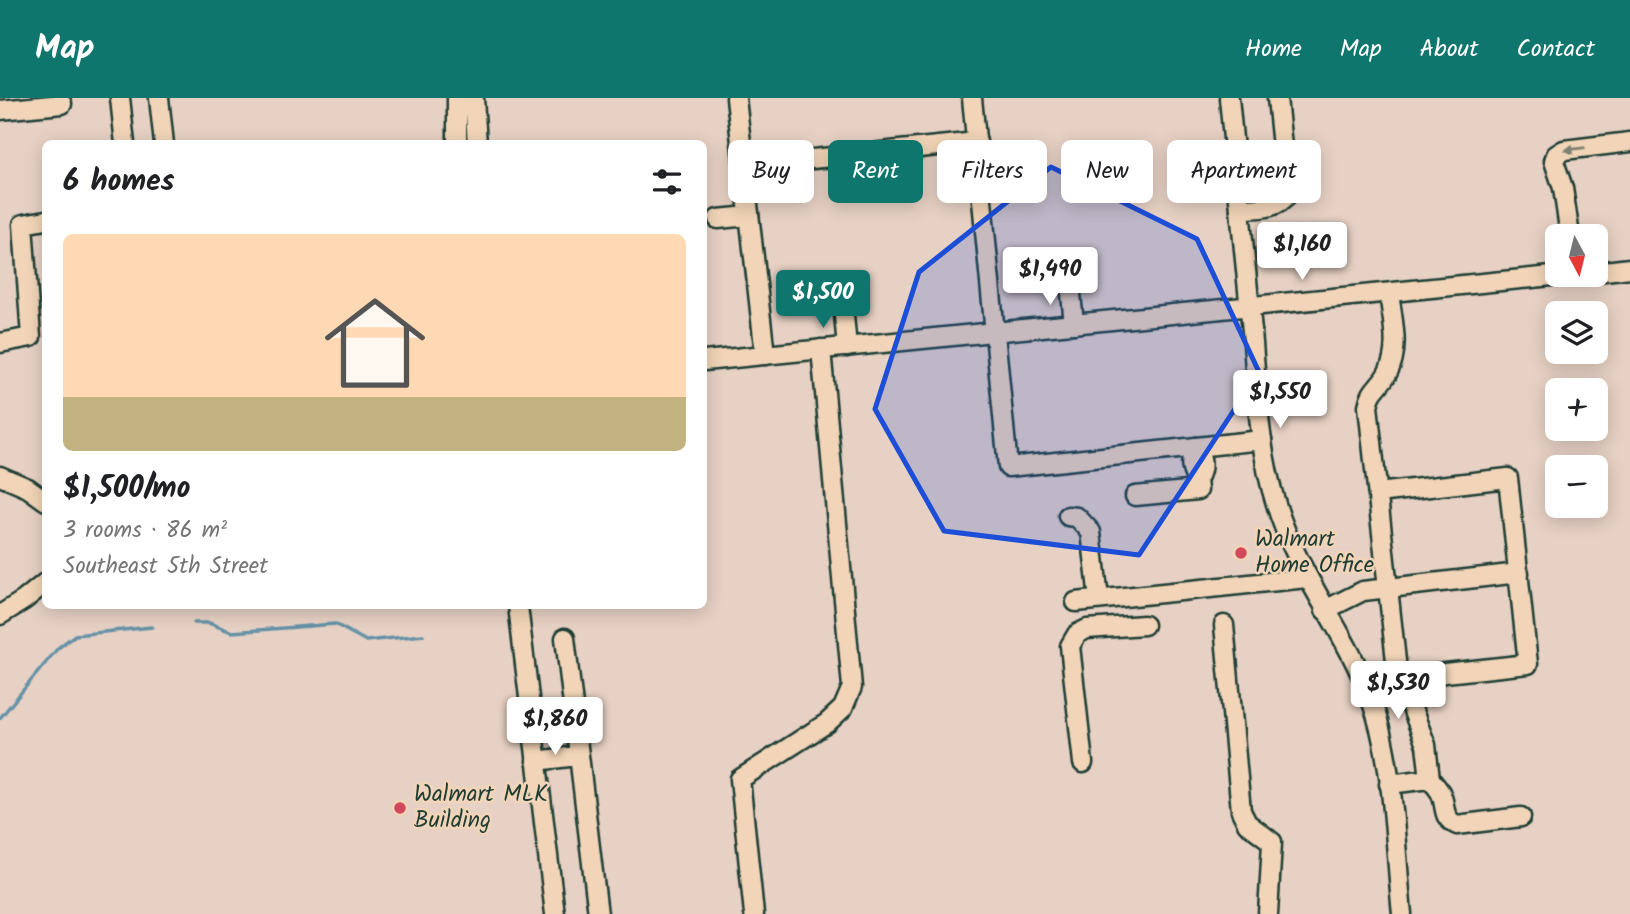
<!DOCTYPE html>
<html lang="en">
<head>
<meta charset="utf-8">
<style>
	body { margin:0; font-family:Kalam,sans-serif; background:#f2f2f2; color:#202124; height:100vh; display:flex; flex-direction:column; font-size:26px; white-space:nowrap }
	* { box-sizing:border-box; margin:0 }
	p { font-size:23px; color:#757577 }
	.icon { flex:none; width:38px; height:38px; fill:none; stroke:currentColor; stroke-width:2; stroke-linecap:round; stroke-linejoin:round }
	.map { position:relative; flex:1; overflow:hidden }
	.side { position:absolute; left:42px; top:42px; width:665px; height:469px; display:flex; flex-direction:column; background:#fff; border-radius:10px; box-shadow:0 4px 18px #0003 }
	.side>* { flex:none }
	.guide { position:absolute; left:728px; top:42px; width:665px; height:63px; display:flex; gap:14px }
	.needle { width:46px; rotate:173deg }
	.tools { position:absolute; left:1545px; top:126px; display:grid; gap:14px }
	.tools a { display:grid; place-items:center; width:63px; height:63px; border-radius:10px; background:#fff; box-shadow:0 4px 18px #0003; font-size:35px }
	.price { position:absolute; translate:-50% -60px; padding:0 16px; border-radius:7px; background:#fff; color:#222; font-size:23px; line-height:46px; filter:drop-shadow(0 2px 4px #0008) }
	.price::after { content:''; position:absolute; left:50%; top:42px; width:21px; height:16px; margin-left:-10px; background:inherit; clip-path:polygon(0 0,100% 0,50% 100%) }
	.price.current { background:#0f766e; color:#fff }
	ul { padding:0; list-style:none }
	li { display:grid; align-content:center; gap:14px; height:371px; padding:0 21px }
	li span { display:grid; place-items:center; height:217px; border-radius:10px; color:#555 }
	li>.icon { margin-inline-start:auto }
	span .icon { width:126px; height:126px; fill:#fffc; stroke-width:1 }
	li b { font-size:30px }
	h2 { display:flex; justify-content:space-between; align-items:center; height:84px; padding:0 21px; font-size:30px }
	.tag { padding:0 24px; border-radius:10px; background:#fff; box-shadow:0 4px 18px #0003; font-size:24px; line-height:63px }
	.tag.current { background:#0f766e; color:#fff }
	header { display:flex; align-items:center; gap:42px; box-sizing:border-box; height:98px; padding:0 35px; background:#0f766e; color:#fff }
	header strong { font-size:33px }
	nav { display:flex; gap:38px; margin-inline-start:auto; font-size:24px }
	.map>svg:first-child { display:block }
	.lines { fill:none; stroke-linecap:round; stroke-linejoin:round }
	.stream { stroke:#6692a7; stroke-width:3.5 }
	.minor-casing { stroke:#1f3d34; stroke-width:23 }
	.minor { stroke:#f2d5b8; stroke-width:18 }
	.oneway { fill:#7e816f }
	.marked { fill:#1d4ed8; fill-opacity:0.2; stroke:#1d4ed8; stroke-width:5; stroke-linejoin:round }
	.poi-dot { fill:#d1495b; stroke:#f2d5b8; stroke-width:2.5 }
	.labels { text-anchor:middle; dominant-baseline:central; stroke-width:5; stroke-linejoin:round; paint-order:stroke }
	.poi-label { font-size:23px; fill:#1f3d34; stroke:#f2d5b8; text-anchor:start }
</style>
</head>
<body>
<header>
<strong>Map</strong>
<nav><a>Home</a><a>Map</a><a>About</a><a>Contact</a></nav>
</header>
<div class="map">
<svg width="1630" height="816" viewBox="0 0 1630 816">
	<rect width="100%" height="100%" fill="#e7d1c4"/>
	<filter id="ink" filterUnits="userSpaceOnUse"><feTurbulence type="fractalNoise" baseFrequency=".0143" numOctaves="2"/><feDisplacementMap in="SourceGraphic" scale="14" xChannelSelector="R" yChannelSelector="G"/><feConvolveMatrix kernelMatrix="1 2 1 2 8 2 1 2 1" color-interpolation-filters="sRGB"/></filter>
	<g filter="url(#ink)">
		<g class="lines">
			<g class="stream">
				<polyline points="194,525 209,525 232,534 335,526 366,543 423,537"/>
				<polyline points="0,620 58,550 75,537 152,529"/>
			</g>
			<g class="minor-casing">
				<g id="minor">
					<polyline points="120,0 125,46"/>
					<polyline points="159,0 164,46"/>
					<polyline points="474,0 477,46"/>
					<polyline points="736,0 765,257"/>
					<polyline points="972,0 1008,369 1262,342"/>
					<path d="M1229,0C1237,78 1244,155 1252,233C1257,290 1258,350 1276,406C1297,476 1346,533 1371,601C1394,664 1395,748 1402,816"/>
					<polyline points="0,12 62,6"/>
					<polyline points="457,46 457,0"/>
					<polyline points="745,68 977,44"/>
					<path d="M1240,111C1256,110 1277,112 1287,97L1277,0"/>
					<polyline points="718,121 749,118"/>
					<polyline points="1570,138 1563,90 1554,63 1556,57 1564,52 1630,44"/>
					<polyline points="1596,174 1630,170"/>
					<polyline points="1070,186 1074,226"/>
					<path d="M1389,195C1392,221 1401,251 1387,276C1379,290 1371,291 1368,308L1397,572L1426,647L1430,681L1389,686"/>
					<polyline points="843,207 847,249"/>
					<polyline points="0,245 31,239 23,126 46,122"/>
					<polyline points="704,263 1562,177"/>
					<path d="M1196,349C1203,360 1204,370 1197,382C1189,370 1190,361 1196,349Z"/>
					<polyline points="0,378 28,390 46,403"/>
					<polyline points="1378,395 1508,380 1528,566 1399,580"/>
					<polyline points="1135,398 1198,392 1197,382"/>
					<polyline points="1068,418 1077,419 1091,434 1099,501"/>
					<polyline points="1076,504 1307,480"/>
					<polyline points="518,508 555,816"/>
					<polyline points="1325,512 1363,493 1519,475"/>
					<polyline points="0,517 24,502 46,484"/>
					<polyline points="1224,527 1241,713 1247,725 1272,744 1268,816"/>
					<polyline points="565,540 598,816"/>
					<polyline points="536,663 577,658"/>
					<polyline points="1083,665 1070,548 1077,536 1087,531 1144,527"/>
					<path d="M1430,681C1433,685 1439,691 1441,696C1447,710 1441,719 1457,727L1521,719"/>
					<polyline points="754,816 740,681 827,625 843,610 852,589 821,251"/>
				</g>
			</g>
			<use href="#minor" class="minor"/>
		</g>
		<defs><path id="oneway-solid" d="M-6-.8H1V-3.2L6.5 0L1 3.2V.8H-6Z" transform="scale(1.75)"/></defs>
		<use class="oneway" href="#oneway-solid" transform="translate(1575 51) rotate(173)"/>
	</g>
	<path class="marked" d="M1051,69L1197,141L1259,274L1139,457L944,433L875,311L919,174Z"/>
	<g class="poi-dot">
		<circle cx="1241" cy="455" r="7"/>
		<circle cx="400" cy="710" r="7"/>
	</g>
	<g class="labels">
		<g class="poi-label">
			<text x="1255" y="442">Walmart<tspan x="1255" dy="26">Home Office</tspan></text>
			<text x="414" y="697">Walmart MLK<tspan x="414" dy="26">Building</tspan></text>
		</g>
	</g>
</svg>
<div class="tools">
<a><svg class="needle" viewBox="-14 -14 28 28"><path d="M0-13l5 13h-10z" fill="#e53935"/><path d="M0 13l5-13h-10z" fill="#757577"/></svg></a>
<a><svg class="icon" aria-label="layers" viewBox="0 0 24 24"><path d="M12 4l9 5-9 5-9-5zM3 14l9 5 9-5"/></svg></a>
<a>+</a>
<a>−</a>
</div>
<b class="price" style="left:1302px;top:184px">$1,160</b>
<b class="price" style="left:1050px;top:209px">$1,490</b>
<b class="price current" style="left:823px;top:232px">$1,500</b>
<b class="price" style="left:1280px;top:332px">$1,550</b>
<b class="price" style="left:1398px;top:623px">$1,530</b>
<b class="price" style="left:555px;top:659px">$1,860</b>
<div class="guide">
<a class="tag">Buy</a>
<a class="tag current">Rent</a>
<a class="tag">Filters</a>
<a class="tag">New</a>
<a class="tag">Apartment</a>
</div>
<section class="side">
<h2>6 homes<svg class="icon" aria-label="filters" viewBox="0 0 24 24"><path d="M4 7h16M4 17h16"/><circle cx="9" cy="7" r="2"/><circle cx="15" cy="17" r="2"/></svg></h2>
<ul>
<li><span style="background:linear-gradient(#ffd9b3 75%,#c2b280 0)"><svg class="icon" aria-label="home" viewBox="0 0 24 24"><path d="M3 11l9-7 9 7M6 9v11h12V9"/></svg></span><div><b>$1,500/mo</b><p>3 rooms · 86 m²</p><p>Southeast 5th Street</p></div></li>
</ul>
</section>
</div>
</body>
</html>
